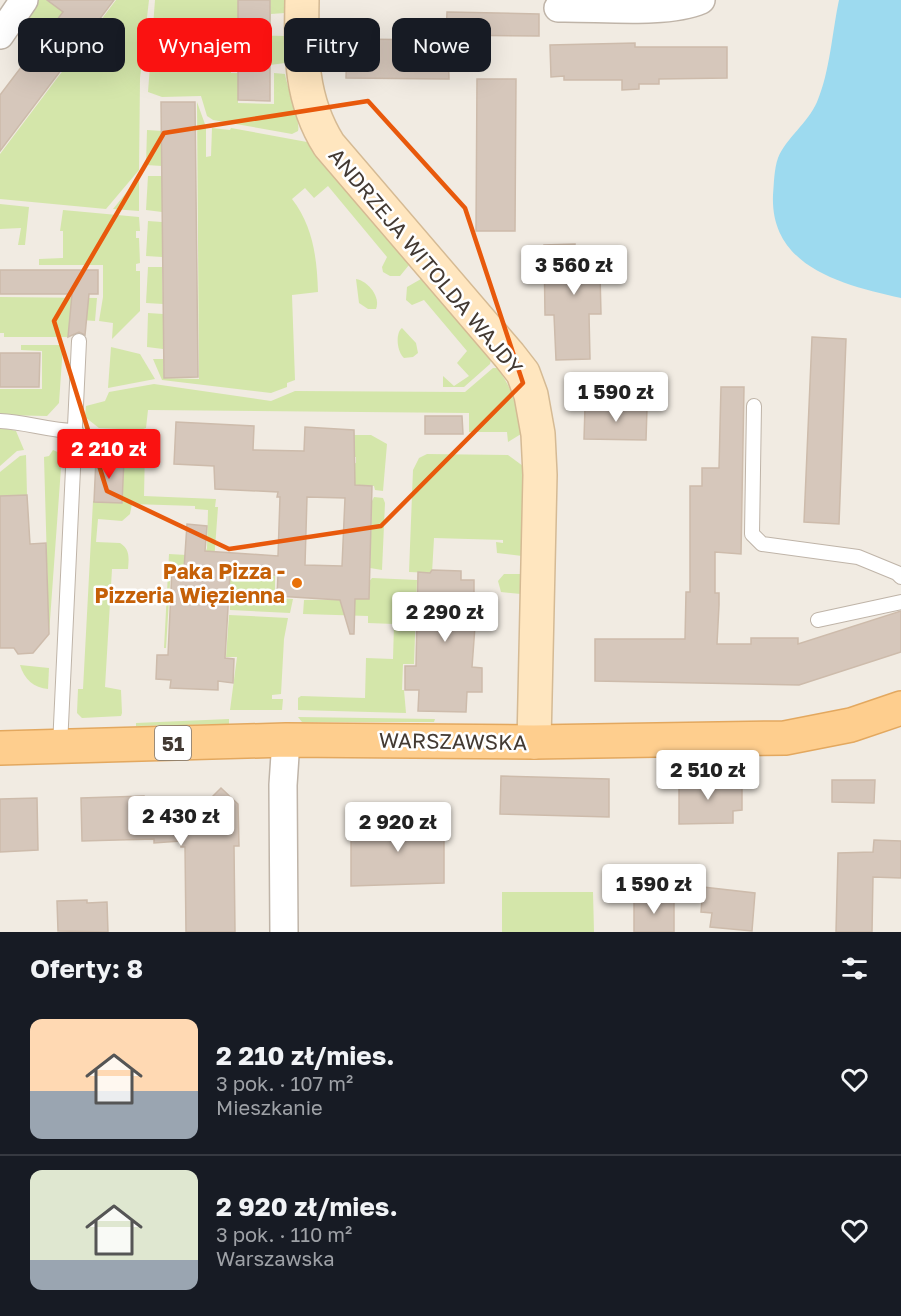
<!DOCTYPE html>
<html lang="pl">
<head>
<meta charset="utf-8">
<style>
	body { margin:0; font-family:"Golos Text",sans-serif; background:#242831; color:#f1f3f6; height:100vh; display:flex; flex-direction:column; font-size:22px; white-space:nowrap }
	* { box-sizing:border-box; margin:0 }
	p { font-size:20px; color:#9ea1a6 }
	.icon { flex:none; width:33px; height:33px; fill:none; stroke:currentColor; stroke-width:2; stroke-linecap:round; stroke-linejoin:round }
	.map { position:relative; height:932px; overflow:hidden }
	.sheet { display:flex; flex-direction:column; background:#171b24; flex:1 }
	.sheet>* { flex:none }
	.guide { position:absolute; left:18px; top:18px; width:600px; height:54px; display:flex; gap:12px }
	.price { position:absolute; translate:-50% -51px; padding:0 14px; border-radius:6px; background:#fff; color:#222; font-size:20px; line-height:39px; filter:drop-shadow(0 2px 3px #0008) }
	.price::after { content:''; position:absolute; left:50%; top:36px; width:18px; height:14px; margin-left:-9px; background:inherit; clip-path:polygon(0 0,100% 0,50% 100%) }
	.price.current { background:#fa1211; color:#fff }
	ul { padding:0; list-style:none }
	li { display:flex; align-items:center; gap:18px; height:150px; padding:0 30px }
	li+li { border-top:2px solid #363941 }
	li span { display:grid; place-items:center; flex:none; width:168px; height:120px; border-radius:12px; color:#555 }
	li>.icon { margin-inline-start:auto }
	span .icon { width:72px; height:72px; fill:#fffc; stroke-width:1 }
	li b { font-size:26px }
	h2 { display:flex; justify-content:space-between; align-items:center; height:72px; padding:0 30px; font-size:26px }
	.chip { padding:0 21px; border-radius:12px; background:#171b24; box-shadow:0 6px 24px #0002; font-size:21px; line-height:54px }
	.chip.current { background:#fa1211; color:#fff }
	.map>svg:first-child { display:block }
	.green { fill:#d4e6aa }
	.water { fill:#9ddaef }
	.building { fill:#d6c7bb; stroke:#cdbbab; stroke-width:1.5; fill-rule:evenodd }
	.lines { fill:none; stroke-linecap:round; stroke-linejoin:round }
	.lane-casing { stroke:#bfb4a8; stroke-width:16 }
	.street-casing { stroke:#bfb4a8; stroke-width:30 }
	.secondary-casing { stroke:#d5ba94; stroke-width:36 }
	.primary-casing { stroke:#e3a85f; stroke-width:36 }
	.lane { stroke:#fff; stroke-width:14 }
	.street { stroke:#fff; stroke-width:27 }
	.secondary { stroke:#ffe6bf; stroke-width:33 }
	.primary { stroke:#fece8e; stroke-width:33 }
	.marked { fill:none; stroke:#e8590c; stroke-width:4.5; stroke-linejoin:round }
	.food-dot { fill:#e8710a; stroke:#fff; stroke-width:2 }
	.labels { text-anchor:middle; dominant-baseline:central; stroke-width:5; stroke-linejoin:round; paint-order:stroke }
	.shield { fill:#fff; stroke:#7b7570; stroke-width:1.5 }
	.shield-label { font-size:20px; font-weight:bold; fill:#433a33 }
	.street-label { font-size:21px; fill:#433a33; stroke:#fff }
	.food-label { font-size:21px; font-weight:bold; fill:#c56008; stroke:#fff; text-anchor:end }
</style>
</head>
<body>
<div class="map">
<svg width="901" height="932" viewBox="0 0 901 932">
	<rect width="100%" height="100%" fill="#f1ebe2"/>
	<g class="green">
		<polygon points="38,0 49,0 63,12 41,41 19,24"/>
		<polygon points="116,0 149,0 140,78 139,170 106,209 0,199 0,154"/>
		<path d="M155,0H238V11H270V0H285V13L271,14L270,24L196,25V37L200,41H223L225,35H236L235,66H231V73H238V103L274,104V73L285,74C287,87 301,122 298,131L292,134L213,120L207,116L201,96L162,97L148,92Z"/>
		<polygon points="238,35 284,36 285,63 270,65 270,38 238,38"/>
		<path d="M197,102L206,127V157L211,156L212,128L230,130L231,128L307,142L409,265L400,276H390L383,272L382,267L387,257L328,186L314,198L305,188L292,199C313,226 317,258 318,292L292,295L295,380L287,383V387L271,393L162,380L153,359H163L164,378L199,379Z"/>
		<polygon points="147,130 162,131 162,166 146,165"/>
		<polygon points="148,176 162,176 162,212 146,210"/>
		<polygon points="139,177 139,211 113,209"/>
		<polygon points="0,204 29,207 25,245 18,245 21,228 0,229"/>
		<polygon points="63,210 139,217 140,231 136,231 136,238 139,238 140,263 136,264 136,271 140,271 140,311 112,339 113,323 99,321 103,297 103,265 39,265 39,259 63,258 63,231 60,231"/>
		<polygon points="148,221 162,222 162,257 146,256"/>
		<polygon points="148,267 162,267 163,304 146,303"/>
		<path d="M356,279C368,281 381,297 376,309H368L359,303Z"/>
		<polygon points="421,279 491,360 490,364 464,387 443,387 443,376 454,386 469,376 457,363 467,351 424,300 412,305 406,300 407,287"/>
		<polygon points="0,297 97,298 95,321 70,319 68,337 4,337 4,333 0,333"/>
		<polygon points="148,313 163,314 163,349 147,347"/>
		<path d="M402,328L416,343L418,353L413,357L404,358C397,352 395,333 402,328Z"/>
		<polygon points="21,345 63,345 59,403 47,416 0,415 0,389 42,389 42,351 21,350"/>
		<polygon points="111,347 140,354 155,379 108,388"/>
		<path d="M493,368H497C513,388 517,408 521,434L508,442L507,432H469V413L148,410L146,428L140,430L99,428L85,417L86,406L105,401L109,392L154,384L271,401L295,391L465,392Z"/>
		<polygon points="0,427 16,431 24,450 17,451 0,466"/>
		<polygon points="353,435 371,435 387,444 383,491 375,490 374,486 348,485 349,464 356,463 356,457 352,457"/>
		<path d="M95,442L139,443L145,449L144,496L216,499L215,507H218L214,562L185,561L184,568L171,567L166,648H164L169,554L204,556L207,548L208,510L195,509V506L132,504L130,514L122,521L98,519L96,542L120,543C130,549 129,558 128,569H112L105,687L121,690L122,713L121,716L82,718L77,713L78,689H83L93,501L122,503L124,459V453L83,452L84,447Z"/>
		<polygon points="53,450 62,454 49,634 44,457 49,456"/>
		<polygon points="427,454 508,455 523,466 522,556 497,553 496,542 503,543 503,540 434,538 432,573 409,572 413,470 419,458"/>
		<polygon points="26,455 27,495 0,496 0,472 20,456"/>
		<polygon points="374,497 383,498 385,503 382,570 370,568 372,501"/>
		<polygon points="230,574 275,575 275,598 293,599 290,613 230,610"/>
		<polygon points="504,574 522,574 521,594 501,592 498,581"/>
		<polygon points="372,578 417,580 414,664 403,664 402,690 404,690 406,713 298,710 298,698 301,696 365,698 366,658 393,659 394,624 368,623 368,616 303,614 304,600 355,599"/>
		<polygon points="229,615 288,618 284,639 281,694 272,695 272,699 283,699 282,710 230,710 237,657 226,657"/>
		<path d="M20,665L49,668L48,689C34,688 24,679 20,665Z"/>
		<polygon points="298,717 435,719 434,722 302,722"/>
		<polygon points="229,719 229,724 136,726 136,723"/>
		<polygon points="502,892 593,892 594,932 502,932"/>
	</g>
	<path class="water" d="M839,0H901V298C844,285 770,268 773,195C774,184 774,169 778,158C786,138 808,123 817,102C830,71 832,33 839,0Z"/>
	<g class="building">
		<polygon points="47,0 114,0 0,151 0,95 63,12"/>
		<polygon points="238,0 270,0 270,101 238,100"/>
		<polygon points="447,12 539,14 539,36 446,35"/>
		<polygon points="347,39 448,40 449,79 346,78"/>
		<polygon points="635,43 635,47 727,47 727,78 659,79 659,84 639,84 639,89 622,90 622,80 564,80 564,76 551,77 550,45"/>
		<polygon points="477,79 516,79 515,231 476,231"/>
		<polygon points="161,102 195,102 198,377 164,378"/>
		<polygon points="575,244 575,251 612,251 612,274 600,274 601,314 589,314 590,359 556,360 554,315 545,315 544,245"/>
		<polygon points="0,270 98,270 98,294 89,294 85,335 79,332 68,337 72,294 0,294"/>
		<polygon points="812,337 846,339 839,524 804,522"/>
		<polygon points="0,353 40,353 39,387 0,387"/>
		<polygon points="721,387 744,387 741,554 715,552 715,593 719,593 719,605 717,644 751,644 751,638 798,638 798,644 901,611 901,652 799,685 595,681 595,639 685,639 686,592 690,592 690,486 702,486 702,468 719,468"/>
		<polygon points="585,407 647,408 646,440 584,439"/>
		<polygon points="425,416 462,416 463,434 425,434"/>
		<path d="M176,422L254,426L253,450L304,451L305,427L354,430L355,485L372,486L369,599H355L354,634H350L340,600L277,596L278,575L230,574L225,658L234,659L233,683L218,681V690L170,688L171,680L156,679L157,655H168L172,569H184L187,524L207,526L205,551L278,556L280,497H277L278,492L215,489L214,466L174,464ZM307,497L345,498L342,566L305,565Z"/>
		<polygon points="96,458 124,459 122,503 94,502"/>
		<polygon points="27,495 30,544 46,543 49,634 33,653 18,654 14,648 0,648 0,496"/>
		<polygon points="432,570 461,571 461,580 474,580 474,599 477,599 472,667 482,668 482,692 467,692 466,712 418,711 419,690 405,690 405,666 416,666 418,572 430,573"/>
		<polygon points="501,776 609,779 609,817 500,814"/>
		<polygon points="732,779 732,787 742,787 742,810 733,811 733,823 679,824 679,780"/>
		<polygon points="832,780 875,780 874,803 832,802"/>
		<polygon points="221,788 238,804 239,846 234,846 235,932 186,932 185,847 181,847 181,841 154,843 154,839 82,841 81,798 144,796 144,808 192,808 192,797 212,797"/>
		<polygon points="37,798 38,850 0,852 0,799"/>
		<polygon points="371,816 433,816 433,840 444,840 444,883 351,886 351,840 371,840"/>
		<polygon points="874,840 901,841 901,878 873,877 872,932 836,932 838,853 873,852"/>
		<polygon points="703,887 755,893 752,931 710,927 712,913 701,912"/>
		<rect x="634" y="897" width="40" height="35"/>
		<polygon points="87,900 87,903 107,902 108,932 58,931 57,901"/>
	</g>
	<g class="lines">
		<g class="lane-casing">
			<g id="lane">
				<polyline points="754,406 752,534 762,544 858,557 897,573 901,577"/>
				<path d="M0,421C27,422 48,431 76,431"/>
				<polyline points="818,620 901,602"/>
				<polyline points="60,746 79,341"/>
			</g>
		</g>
		<g class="street-casing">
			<g id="street">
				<path d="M558,8C598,7 666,15 701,0"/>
				<polyline points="0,35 24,0"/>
				<polyline points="284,932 283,785 286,740"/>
			</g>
		</g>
		<g class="secondary-casing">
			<path id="secondary" d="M302,0C301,53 300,99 329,145L509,355L523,373L531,395L538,434L540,475L534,742"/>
		</g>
		<g class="primary-casing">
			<polyline id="primary" points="0,748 286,740 534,742 785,738 851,725 901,708"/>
		</g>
		<use href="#lane" class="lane"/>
		<use href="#street" class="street"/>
		<use href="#secondary" class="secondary"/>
		<use href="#primary" class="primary"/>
	</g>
	<path class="marked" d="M368,101L465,208L523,383L381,526L229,549L107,491L54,321L164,133Z"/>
	<circle class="food-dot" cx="297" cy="583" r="6"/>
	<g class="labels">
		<rect class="shield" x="155" y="726" width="36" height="34" rx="4.5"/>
		<g class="shield-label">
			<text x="173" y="743">51</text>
		</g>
		<g class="street-label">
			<text transform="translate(426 261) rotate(50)">ANDRZEJA WITOLDA WAJDY</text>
			<text transform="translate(453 741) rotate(1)">WARSZAWSKA</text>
		</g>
		<g class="food-label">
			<text x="285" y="571">Paka Pizza -<tspan x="285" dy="24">Pizzeria Więzienna</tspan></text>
		</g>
	</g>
</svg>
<b class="price" style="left:574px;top:296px">3 560 zł</b>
<b class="price" style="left:616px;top:423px">1 590 zł</b>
<b class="price current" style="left:109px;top:480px">2 210 zł</b>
<b class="price" style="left:445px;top:643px">2 290 zł</b>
<b class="price" style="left:708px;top:801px">2 510 zł</b>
<b class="price" style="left:181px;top:847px">2 430 zł</b>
<b class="price" style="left:398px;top:853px">2 920 zł</b>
<b class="price" style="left:654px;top:915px">1 590 zł</b>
<div class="guide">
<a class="chip">Kupno</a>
<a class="chip current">Wynajem</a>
<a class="chip">Filtry</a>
<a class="chip">Nowe</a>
</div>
</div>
<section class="sheet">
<h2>Oferty: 8<svg class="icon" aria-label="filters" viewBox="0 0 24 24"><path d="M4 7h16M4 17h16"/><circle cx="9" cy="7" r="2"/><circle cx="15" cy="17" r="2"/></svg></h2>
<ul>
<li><span style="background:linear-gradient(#ffd9b3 60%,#9aa5b1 0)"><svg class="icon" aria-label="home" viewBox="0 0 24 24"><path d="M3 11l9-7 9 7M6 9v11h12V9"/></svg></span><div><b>2 210 zł/mies.</b><p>3 pok. · 107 m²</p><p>Mieszkanie</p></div><svg class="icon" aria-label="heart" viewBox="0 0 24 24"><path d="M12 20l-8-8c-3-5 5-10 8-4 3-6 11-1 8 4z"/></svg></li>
<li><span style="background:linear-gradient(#dfe7d0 75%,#9aa5b1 0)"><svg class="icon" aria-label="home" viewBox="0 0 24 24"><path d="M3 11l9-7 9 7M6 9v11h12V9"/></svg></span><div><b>2 920 zł/mies.</b><p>3 pok. · 110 m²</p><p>Warszawska</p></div><svg class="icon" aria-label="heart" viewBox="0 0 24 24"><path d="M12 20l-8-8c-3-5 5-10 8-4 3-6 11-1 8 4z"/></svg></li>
</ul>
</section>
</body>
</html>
